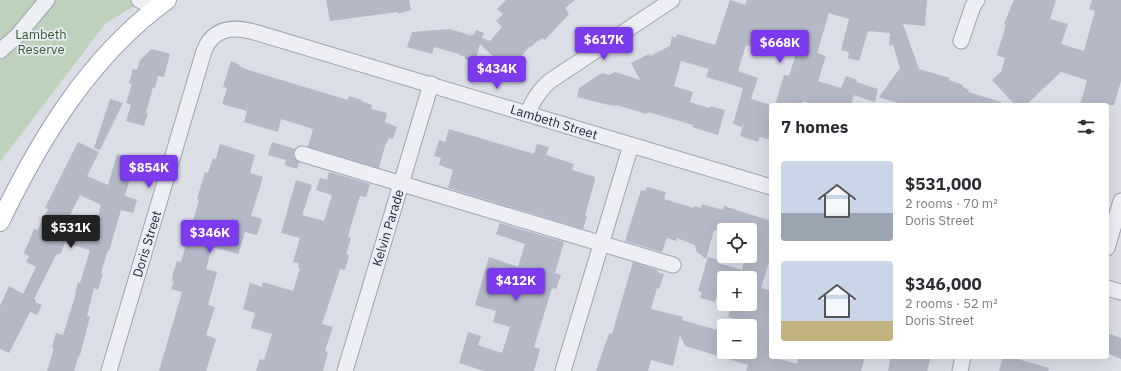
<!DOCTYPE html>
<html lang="en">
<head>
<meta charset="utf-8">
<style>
	body { margin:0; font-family:"IBM Plex Sans",sans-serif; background:#f7f7f7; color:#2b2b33; height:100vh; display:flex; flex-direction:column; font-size:15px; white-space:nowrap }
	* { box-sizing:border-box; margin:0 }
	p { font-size:13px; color:#7c7c81 }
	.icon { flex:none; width:22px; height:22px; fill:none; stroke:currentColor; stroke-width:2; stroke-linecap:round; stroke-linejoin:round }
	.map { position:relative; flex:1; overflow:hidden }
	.drawer { position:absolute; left:769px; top:103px; width:340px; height:256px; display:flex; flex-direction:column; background:#fff; border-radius:4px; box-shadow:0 4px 16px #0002 }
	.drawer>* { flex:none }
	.fabs { position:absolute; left:717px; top:223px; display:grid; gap:8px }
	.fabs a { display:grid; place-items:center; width:40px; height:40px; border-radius:4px; background:#fff; box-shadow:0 4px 16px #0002; font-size:20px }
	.price { position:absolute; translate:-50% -34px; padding:0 9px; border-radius:4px; background:#7c3aed; color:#fff; font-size:13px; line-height:26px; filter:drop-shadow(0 1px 2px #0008) }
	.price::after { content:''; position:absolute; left:50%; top:24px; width:12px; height:9px; margin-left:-6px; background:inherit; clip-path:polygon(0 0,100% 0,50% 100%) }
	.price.on { background:#222; color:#fff }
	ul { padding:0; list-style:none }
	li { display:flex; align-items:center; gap:12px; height:100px; padding:0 12px }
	li span { display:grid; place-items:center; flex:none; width:112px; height:80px; border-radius:4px; color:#555 }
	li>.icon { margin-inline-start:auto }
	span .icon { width:48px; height:48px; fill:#fffc; stroke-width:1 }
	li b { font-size:17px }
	h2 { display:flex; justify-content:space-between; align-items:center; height:48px; padding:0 12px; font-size:17px }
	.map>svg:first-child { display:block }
	.green { fill:#bdd2bb }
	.building { fill:#b4b8c7; fill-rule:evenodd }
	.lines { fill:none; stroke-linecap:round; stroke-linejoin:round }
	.minor-casing { stroke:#a0a3b1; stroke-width:17 }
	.major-casing { stroke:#999fb4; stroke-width:20 }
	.minor { stroke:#edeff5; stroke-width:15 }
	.major { stroke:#fff; stroke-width:18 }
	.labels { text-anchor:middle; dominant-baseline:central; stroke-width:3.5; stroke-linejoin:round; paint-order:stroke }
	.park-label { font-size:13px; fill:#315b2f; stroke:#eaedf5 }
	.street-label { font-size:13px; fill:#23293e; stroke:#eaedf5 }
</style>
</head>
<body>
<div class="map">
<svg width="1121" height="371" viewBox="0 0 1121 371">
	<rect width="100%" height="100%" fill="#dbdde7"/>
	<polygon class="green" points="0,0 144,0 105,24 0,162"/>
	<g class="building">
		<polygon points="326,0 409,0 411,10 398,14 398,12 330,21"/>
		<polygon points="506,0 575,0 565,8 569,14 545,40 542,38 538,42 537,41 531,47 530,46 518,60 512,55 505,62 498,56 495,58 480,44 475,62 465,59 465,57 459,55 459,54 434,47 432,54 407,47 412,32 450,29 472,36 470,34 474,35 476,30 484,33 482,38 490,41 502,27 496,21 503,14 497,9"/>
		<polygon points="730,0 745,5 747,0 927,0 925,26 903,24 919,69 950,78 949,80 963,85 963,87 969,90 968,92 1001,102 1001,105 903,105 879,97 900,68 893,45 889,46 890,33 868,31 859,61 848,58 849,52 841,50 849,19 829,13 817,53 826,56 818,81 841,88 846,76 857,80 856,82 878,89 875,102 854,95 851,105 814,105 803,101 802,105 775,105 784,75 789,76 798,47 773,40 769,52 746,45 738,71 758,78 751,99 771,105 771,140 760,137 758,142 740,136 746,115 742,127 733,124 743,88 706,77 709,69 681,61 674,86 693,92 690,102 709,108 710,106 725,110 718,135 692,127 693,125 648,112 647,114 616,105 615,106 609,105 577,97 579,88 602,73 609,75 615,72 640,80 631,63 649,54 650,56 670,46 672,36 676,38 677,34 715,45"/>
		<polygon points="1014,0 1056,0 1050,19 1068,24 1061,44 1084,51 1095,11 1089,9 1092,0 1121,0 1121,81 1114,105 1080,105 1087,80 1061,72 1026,105 1015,105 992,80 1001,72 1005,58 998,56 997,54 1006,25 1004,24"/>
		<polygon points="152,49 170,54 164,77 158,76 155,88 153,87 146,113 148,113 144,126 126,121 131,105 126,103 132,84 129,83 133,69 137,70 140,60"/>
		<polygon points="231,61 238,64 241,67 245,69 301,86 348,100 349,96 362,100 361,101 372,105 371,109 387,113 385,122 397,127 393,139 389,138 385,146 379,168 308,147 313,129 281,119 278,132 244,122 247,111 222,104 227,88 223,87"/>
		<polygon points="110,99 123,103 100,150 94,148"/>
		<polygon points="449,129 534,154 537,144 549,147 546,155 574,164 572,170 595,177 594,180 595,180 585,216 587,216 583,229 448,188 453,170 439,165 441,158 434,156 439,140 445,142"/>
		<path d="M78,142L99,152L87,176L108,185L117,154L133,158L130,166L133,167L125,196L137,200L133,213L121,210L109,251L108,250L101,273H103L98,290L94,288L87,316L90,317L80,355H79L74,371H47L54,348L52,347L56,333L63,335L76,293H75L78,282L80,283L90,250L65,243L61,253L56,255L34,299L36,300L35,302L42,305L37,315L30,312L9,353L0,349V306L9,286L23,294L36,267L26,262L29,256L24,253L34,229L38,230L48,209L45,208ZM80,195L101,205L96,225H94L93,227L68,219Z"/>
		<polygon points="272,142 295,149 293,156 299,162 297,169 285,165 286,160 268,155"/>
		<polygon points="220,144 255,155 250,173 263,177 251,216 262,219 257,235 245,232 238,254 212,247 206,269 217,272 208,305 215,307 206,335 216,339 206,371 159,371 182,292 171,289 174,281 172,281 173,273 177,261 181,262 199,200 197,199 205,172 208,173 213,158 216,159"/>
		<polygon points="329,172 370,184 366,197 360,196 350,229 348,237 351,238 346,254 349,255 345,270 340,269 322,324 333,327 325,351 328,352 323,371 256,371 260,359 264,360 272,334 251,328 255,313 243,309 250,283 262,287 263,282 293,291 300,268 298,267 299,263 293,262 300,238 281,233 296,180 312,185 302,215 324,221 332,195 316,190 320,178 327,180"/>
		<polygon points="647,187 666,192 664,199 694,208 695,206 701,208 702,204 723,210 724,206 771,221 771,256 761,288 771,291 771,357 797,364 799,357 865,357 861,371 746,371 748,365 685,346 680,335 673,366 651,360 648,371 596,371 609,333 612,334 633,262 657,270 659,273 664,274 659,289 657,288 651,309 683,317 682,320 724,332 724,352 750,352 750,323 728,317 732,304 750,304 750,278 722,278 715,302 700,298 702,292 698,291 708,257 719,260 718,263 742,270 745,257 750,259 750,230 724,230 724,233 714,230 706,259 697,252 695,245 677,238 676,241 667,238 662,252 625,241 641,190 645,191"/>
		<polygon points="500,223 564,242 555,273 561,275 556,289 552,288 534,347 540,349 534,371 484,371 459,363 468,332 481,336 478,345 502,353 510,327 493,322 496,311 475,305 489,257 518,267 525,244 496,234"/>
		<polygon points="1107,333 1121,338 1121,359 1107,353"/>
		<polygon points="891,357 931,357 927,371 888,371"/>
		<polygon points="1003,357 1011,357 1049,368 1048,371 999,371"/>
	</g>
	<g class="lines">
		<g class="minor-casing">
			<g id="minor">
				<polyline points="139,0 155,8"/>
				<polyline points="961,41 973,6 977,0"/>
				<polyline points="0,51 17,36 47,0"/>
				<path d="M527,114C533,101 539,90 550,81L672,0"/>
				<polyline points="302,154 673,265"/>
				<polyline points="1107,248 1121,201"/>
				<polyline points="1107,288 1121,292"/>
				<path d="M109,371L204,51C213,28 232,26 254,32L771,187"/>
				<polyline points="345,371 431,84"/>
				<polyline points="563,371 631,145"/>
				<polyline points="960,371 963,357"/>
			</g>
		</g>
		<g class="major-casing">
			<path id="major" d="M0,222C41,137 90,56 167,0"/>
		</g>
		<use href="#minor" class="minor"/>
		<use href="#major" class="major"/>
	</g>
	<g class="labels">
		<g class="park-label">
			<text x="41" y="34">Lambeth<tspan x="41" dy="15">Reserve</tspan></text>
		</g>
		<g class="street-label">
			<text transform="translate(554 122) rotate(17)">Lambeth Street</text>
			<text transform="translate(388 228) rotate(-73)">Kelvin Parade</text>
			<text transform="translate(147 244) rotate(-73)">Doris Street</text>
		</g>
	</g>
</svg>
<div class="fabs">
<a><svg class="icon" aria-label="locate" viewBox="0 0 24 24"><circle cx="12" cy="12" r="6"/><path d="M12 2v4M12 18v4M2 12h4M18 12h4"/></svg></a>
<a>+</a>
<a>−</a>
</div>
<b class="price" style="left:604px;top:61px">$617K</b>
<b class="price" style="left:780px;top:64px">$668K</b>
<b class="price" style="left:497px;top:90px">$434K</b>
<b class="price" style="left:149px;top:189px">$854K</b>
<b class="price on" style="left:71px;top:249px">$531K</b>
<b class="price" style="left:210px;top:254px">$346K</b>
<b class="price" style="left:516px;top:302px">$412K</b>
<section class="drawer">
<h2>7 homes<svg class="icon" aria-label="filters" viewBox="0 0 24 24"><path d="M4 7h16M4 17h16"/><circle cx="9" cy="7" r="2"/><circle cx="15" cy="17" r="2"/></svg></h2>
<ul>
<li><span style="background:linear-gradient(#c9d6e8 65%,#9aa5b1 0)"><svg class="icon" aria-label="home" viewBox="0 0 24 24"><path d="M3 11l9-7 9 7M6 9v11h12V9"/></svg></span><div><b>$531,000</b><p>2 rooms · 70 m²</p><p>Doris Street</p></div></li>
<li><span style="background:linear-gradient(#c9d6e8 75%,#c2b280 0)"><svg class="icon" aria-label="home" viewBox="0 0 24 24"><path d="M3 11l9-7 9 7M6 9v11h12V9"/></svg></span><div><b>$346,000</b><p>2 rooms · 52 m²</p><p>Doris Street</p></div></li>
</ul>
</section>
</div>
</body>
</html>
